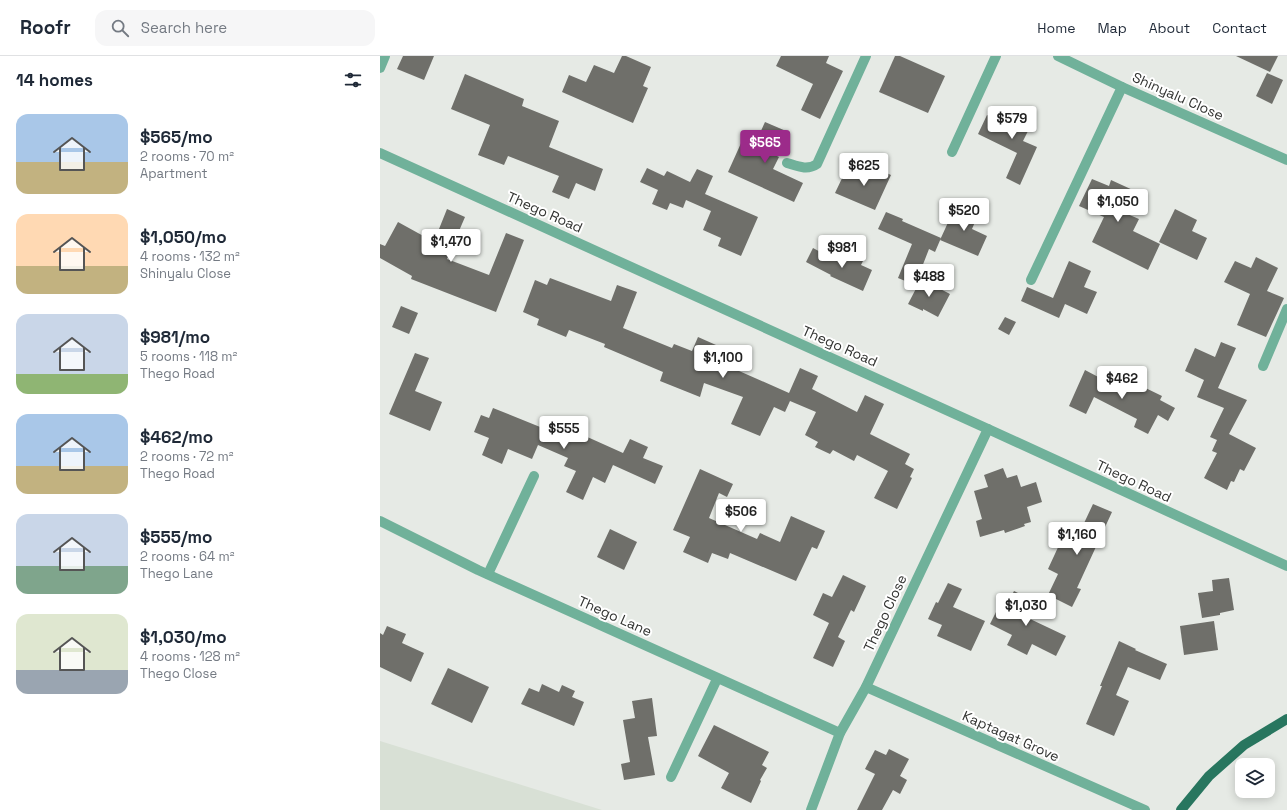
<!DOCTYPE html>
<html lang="en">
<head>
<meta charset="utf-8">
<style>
	body { margin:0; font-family:"Space Grotesk",sans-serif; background:#f6f6f7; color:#1f2937; height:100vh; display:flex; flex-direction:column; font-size:15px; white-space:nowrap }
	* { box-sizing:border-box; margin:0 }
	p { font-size:13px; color:#747a83 }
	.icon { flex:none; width:22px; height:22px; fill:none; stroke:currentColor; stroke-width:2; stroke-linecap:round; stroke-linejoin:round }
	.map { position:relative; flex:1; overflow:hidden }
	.drawer { display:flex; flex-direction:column; background:#fff; width:380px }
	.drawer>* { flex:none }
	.tools { position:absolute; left:855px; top:702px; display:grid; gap:8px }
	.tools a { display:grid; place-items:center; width:40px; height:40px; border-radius:8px; background:#fff; box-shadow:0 2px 10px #0003; font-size:20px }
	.price { position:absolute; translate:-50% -34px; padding:0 9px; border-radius:4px; background:#fff; color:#222; font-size:13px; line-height:26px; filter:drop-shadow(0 1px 2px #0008) }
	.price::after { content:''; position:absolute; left:50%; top:24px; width:12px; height:9px; margin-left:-6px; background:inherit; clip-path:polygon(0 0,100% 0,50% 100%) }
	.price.active { background:#9c2b8a; color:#fff }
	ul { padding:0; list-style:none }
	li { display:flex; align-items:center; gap:12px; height:100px; padding:0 16px }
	li span { display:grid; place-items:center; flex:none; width:112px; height:80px; border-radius:12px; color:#555 }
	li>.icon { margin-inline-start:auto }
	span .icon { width:48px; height:48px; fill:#fffc; stroke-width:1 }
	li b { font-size:17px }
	h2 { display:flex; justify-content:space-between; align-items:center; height:48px; padding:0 16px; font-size:17px }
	header { display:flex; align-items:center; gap:24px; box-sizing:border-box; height:56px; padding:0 20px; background:#fff; border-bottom:1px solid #e0e1e3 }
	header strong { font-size:19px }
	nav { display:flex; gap:22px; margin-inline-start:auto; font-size:14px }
	.search { width:280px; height:36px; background:#f6f6f7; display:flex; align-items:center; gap:10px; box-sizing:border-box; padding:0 14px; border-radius:12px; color:#747a83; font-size:15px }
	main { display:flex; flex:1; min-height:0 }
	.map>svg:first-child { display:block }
	.built { fill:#d8e0d5 }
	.building { fill:#6f6f6a }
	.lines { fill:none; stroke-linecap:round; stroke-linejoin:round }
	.minor { stroke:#70b19a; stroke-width:10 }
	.major { stroke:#28765f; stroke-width:10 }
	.labels { text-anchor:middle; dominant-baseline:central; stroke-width:4; stroke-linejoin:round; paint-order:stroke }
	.street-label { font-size:14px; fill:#323331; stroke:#fff }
</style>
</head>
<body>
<header>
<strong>Roofr</strong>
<div class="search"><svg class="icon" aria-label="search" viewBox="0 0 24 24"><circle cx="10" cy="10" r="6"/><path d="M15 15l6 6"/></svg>Search here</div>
<nav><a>Home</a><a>Map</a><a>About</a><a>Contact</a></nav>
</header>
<main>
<section class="drawer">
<h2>14 homes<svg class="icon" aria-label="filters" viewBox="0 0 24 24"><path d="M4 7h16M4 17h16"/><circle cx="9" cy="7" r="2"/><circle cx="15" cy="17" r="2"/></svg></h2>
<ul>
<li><span style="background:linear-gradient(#a9c7e8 60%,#c2b280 0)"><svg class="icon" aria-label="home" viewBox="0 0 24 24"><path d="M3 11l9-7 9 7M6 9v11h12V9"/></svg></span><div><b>$565/mo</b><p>2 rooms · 70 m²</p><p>Apartment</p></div></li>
<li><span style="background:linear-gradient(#ffd9b3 65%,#c2b280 0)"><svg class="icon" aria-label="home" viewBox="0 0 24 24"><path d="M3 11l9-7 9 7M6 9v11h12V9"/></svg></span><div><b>$1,050/mo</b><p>4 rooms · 132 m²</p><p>Shinyalu Close</p></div></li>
<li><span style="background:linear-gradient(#c9d6e8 75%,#8fb573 0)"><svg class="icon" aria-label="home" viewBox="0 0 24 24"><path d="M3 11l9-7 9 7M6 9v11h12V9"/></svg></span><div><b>$981/mo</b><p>5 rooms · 118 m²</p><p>Thego Road</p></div></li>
<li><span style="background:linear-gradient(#a9c7e8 65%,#c2b280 0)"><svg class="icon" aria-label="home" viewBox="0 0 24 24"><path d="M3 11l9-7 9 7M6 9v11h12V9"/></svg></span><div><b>$462/mo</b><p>2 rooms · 72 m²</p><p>Thego Road</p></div></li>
<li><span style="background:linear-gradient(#c9d6e8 65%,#7fa58c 0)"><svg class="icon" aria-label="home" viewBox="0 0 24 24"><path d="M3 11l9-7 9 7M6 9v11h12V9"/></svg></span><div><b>$555/mo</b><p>2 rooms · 64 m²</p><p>Thego Lane</p></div></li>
<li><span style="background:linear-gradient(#dfe7d0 70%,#9aa5b1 0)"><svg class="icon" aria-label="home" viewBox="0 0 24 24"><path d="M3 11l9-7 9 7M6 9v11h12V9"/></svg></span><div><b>$1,030/mo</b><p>4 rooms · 128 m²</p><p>Thego Close</p></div></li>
</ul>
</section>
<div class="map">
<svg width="907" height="754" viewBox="0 0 907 754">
	<rect width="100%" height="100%" fill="#e6eae5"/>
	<polygon class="built" points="0,685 222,754 0,754"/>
	<g class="building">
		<polygon points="23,0 54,0 44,24 17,13"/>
		<polygon points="242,0 246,0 271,11 263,30 268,32 253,67 182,36 189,19 206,26 214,9 234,17"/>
		<polygon points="401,0 449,0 446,7 463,15 440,63 421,54 433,28 396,10"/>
		<polygon points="515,0 520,0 565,20 548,57 499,36"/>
		<polygon points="856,0 898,0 890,16"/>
		<polygon points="887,17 903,24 892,48 876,40"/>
		<polygon points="85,18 144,43 142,50 179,65 169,91 223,113 215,135 196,127 189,143 172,136 179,120 128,100 124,109 98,99 110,69 71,53"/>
		<polygon points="630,52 654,63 643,85 657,91 640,129 626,122 637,97 598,78 607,59 624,66"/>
		<polygon points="385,66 406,75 395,99 399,101 393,113 423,127 414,146 348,116 362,85 374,90"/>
		<polygon points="487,108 511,119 495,154 455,137 465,116 481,122"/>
		<polygon points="267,112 284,120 287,115 310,126 317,113 333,120 325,138 378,161 361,200 338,190 341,182 323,174 331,155 306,144 303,152 290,147 287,154 272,148 278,134 260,126"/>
		<polygon points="712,123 729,130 731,124 755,135 745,157 759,163 753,175 780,188 768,214 712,186 724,161 699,150"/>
		<polygon points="576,149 598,159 592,173 607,180 598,200 560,184"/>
		<polygon points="67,153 85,161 67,203 109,219 126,177 144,184 116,256 31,223 32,220 0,202 0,188 5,190 18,166 47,182 50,176 57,178"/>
		<polygon points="795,153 817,164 812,175 827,182 817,204 779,186"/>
		<polygon points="506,156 523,163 522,165 561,182 555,196 549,193 535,229 518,222 532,188 498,173"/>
		<polygon points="433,192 457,205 460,199 468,203 469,200 483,205 481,209 492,214 483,235 450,220 451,219 426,206"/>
		<polygon points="876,201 898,212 887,235 904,242 886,281 857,269 870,238 844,226 855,205 871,212"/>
		<polygon points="689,205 711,215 704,231 717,236 707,258 685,248 679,262 641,245 647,231 673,242"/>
		<polygon points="170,222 231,245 237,229 257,236 243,272 292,292 294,288 312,295 318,281 336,289 331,302 351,310 350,311 409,337 420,312 438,320 432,333 477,356 485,339 504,348 490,378 530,398 525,408 534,413 530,421 532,422 517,453 494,442 508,415 477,399 474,405 453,394 450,398 435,391 438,386 425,379 436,356 410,345 405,356 394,351 380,380 351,368 363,341 324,327 320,341 280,325 283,316 224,291 225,288 189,274 186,281 157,269 159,263 143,256 155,224 167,229"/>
		<polygon points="541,223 570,238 558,261 543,253 543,255 528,248"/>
		<polygon points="21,250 38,257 29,278 12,271"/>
		<polygon points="625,261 636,266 629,279 618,273"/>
		<polygon points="841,286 856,292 838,332 867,344 849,378 876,392 864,415 860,413 854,426 851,425 847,434 824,422 837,397 832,395 837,384 830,381 844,352 817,341 824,324 805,315 815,292 835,301"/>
		<polygon points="35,297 49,302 35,335 62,346 50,375 9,358"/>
		<polygon points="705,314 741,333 747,323 782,340 780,344 795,352 788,365 778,359 768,378 754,371 757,363 714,341 706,358 689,350"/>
		<polygon points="113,352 170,375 174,366 243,397 250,383 268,391 263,402 283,410 275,428 233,409 225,427 213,421 203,444 186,436 196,415 184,410 188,402 158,389 152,403 128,393 122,408 102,399 109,382 94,376 101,359 109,362"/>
		<polygon points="623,412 627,422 637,419 641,431 656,426 662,446 647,451 651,466 644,468 645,470 625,477 624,474 600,481 596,465 602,463 594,435 608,431 604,419"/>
		<polygon points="320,413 353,428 347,441 339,437 329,462 377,483 380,477 400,486 411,460 445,475 437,493 432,491 416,525 350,497 348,503 332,497 328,507 303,496 310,481 293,474"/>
		<polygon points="713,448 732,456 697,532 701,533 692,551 668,539 678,518 668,513 686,474 698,480"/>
		<polygon points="230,473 257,486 244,514 217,501"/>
		<polygon points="463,519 486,530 474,556 471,554 458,581 465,585 453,611 433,602 449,567 433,559 443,537 452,541"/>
		<polygon points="849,522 854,554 840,557 840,559 822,562 818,537 833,535 832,524"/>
		<polygon points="568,527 582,533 573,551 605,565 591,595 557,580 562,569 548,563 556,546 558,547"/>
		<polygon points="634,535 656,546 648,562 686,580 676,600 652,588 647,599 627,589 632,579 610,568 620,548 626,551"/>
		<polygon points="834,565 838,594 804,599 800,570"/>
		<polygon points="7,570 26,578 22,587 44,597 31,626 0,611 0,577 3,579"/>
		<polygon points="739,585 756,593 755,594 787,608 780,624 748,611 736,639 749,645 734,680 706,668 722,630 720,630"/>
		<polygon points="68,612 109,631 92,667 51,648"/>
		<polygon points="162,628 179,636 182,629 195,635 192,641 204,646 194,670 141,648 149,632 159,636"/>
		<polygon points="272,642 277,680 268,681 275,719 244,724 241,708 250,706 243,664 255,662 252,645"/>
		<polygon points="334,669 389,696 382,709 387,712 380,724 381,725 371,747 341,732 349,717 318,700"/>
		<polygon points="509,693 529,703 520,720 527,724 520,738 513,734 502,754 477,754 495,718 485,713 495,694 506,699"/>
	</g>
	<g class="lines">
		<g class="minor">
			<polyline points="678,0 742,31 907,104"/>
			<polyline points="0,12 5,0"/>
			<polyline points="572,96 616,0"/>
			<polyline points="0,97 608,373 907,510"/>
			<path d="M407,107C417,110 427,115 437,108L486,0"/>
			<polyline points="651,224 742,31"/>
			<polyline points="883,310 907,253"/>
			<polyline points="0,465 98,514 460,677"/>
			<polyline points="108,518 154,420"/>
			<polyline points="486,631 765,754"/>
			<polyline points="291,721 337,623"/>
			<polyline points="431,754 460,677 486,631 608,373"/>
		</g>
		<polyline class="major" points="801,754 829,720 864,689 907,663"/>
	</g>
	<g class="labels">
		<g class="street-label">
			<text transform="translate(798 40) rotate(24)">Shinyalu Close</text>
			<text transform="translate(165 156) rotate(24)">Thego Road</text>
			<text transform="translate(460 290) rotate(24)">Thego Road</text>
			<text transform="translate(754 425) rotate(25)">Thego Road</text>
			<text transform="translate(505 557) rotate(-65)">Thego Close</text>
			<text transform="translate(235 560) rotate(24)">Thego Lane</text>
			<text transform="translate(631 680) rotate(24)">Kaptagat Grove</text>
		</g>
	</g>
</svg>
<div class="tools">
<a><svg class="icon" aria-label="layers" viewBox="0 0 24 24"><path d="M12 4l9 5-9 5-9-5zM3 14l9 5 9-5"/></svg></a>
</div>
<b class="price" style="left:632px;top:84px">$579</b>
<b class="price active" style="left:385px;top:108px">$565</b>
<b class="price" style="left:484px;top:131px">$625</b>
<b class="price" style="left:738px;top:167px">$1,050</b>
<b class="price" style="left:584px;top:176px">$520</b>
<b class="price" style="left:71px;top:207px">$1,470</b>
<b class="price" style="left:462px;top:213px">$981</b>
<b class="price" style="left:549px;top:242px">$488</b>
<b class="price" style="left:343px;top:323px">$1,100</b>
<b class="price" style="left:742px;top:344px">$462</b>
<b class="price" style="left:184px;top:394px">$555</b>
<b class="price" style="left:361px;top:477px">$506</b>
<b class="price" style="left:697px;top:500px">$1,160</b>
<b class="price" style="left:646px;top:571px">$1,030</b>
</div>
</main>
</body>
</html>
